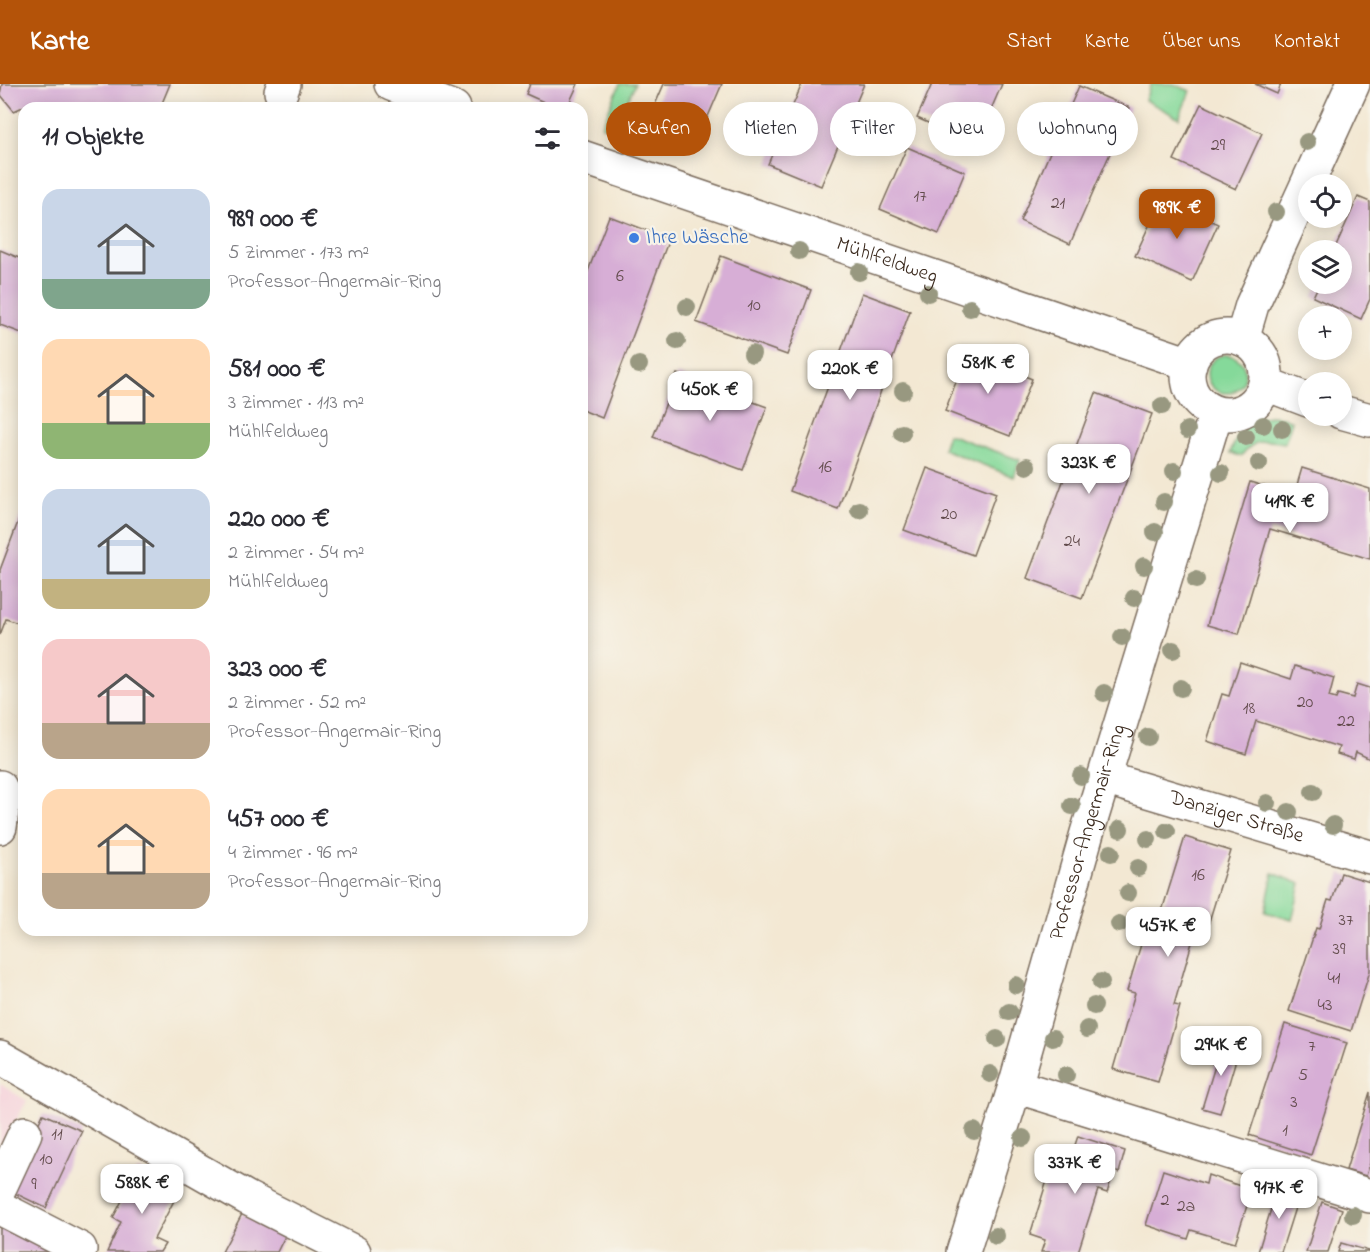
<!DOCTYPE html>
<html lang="de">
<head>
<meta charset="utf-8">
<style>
	body { margin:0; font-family:"Indie Flower",sans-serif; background:#f7f7f7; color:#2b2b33; height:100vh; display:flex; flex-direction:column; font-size:22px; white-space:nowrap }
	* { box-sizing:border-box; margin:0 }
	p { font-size:20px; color:#7c7c81 }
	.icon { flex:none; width:33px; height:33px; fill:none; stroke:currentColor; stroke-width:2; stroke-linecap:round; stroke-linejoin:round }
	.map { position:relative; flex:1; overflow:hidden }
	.sheet { position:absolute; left:18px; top:18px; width:570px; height:834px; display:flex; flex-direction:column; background:#fff; border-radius:18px; box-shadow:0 3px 15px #0003 }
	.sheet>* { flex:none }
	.guide { position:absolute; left:606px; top:18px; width:570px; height:54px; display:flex; gap:12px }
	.controls { position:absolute; left:1298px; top:90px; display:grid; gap:12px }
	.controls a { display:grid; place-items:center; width:54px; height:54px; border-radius:50%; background:#fff; box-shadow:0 3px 15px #0003; font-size:30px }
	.price { position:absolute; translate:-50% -51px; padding:0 14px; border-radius:12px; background:#fff; color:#222; font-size:20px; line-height:39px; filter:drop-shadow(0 2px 3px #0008) }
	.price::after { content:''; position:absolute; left:50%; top:36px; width:18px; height:14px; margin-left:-9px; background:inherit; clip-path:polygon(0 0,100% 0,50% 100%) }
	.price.on { background:#b45309; color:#fff }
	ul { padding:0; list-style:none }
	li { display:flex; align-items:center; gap:18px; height:150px; padding:0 24px }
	li span { display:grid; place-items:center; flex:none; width:168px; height:120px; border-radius:18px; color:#555 }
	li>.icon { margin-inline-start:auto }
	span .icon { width:72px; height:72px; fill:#fffc; stroke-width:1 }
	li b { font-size:26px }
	h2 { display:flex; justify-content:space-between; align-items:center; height:72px; padding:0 24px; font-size:26px }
	.chip { padding:0 21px; border-radius:27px; background:#fff; box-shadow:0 3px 15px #0003; font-size:21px; line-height:54px }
	.chip.on { background:#b45309; color:#fff }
	header { display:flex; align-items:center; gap:36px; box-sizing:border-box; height:84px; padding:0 30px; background:#b45309; color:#fff }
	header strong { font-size:28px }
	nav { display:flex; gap:33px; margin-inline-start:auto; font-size:21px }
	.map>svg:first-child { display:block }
	.built { fill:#f5cfda }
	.green { fill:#85d99a; stroke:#60825c; stroke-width:1.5 }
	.building { fill:#d7aed6 }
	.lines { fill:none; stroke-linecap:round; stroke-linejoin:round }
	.minor-casing { stroke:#7b6c5d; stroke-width:36 }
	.minor { stroke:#fff; stroke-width:33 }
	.tree { fill:#989880 }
	.shop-dot { fill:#3f7fe0; stroke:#f7f3e8; stroke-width:2 }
	.labels { text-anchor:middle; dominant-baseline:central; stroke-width:4.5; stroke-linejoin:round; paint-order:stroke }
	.number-label { font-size:18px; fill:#624b4c }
	.shop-label { font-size:21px; fill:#366cbe; stroke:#f7f3e8; text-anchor:start }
	.street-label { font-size:21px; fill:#3b2a1e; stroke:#f7f3e8 }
</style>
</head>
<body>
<header>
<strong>Karte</strong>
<nav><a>Start</a><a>Karte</a><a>Über uns</a><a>Kontakt</a></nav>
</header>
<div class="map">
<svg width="1370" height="1168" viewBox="0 0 1370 1168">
	<rect width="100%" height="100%" fill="#f7f3e8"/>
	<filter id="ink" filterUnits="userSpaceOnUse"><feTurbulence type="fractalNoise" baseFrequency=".0167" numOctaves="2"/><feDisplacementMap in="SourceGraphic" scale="12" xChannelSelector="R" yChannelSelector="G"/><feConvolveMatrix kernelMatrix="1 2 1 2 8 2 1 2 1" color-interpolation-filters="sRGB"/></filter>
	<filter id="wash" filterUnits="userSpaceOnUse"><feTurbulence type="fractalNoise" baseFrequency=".008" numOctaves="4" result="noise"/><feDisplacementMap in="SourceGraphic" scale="24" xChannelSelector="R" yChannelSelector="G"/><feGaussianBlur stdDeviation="1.35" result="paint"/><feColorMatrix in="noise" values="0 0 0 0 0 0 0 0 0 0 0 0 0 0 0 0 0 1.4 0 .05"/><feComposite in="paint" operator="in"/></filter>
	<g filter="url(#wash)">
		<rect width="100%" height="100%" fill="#f3e8d3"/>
		<polygon class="built" points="0,1000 27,1017 0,1064"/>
		<g class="green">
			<polygon points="620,0 635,0 614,47 602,42"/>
			<polygon points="1151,0 1173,0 1190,7 1179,34 1145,16"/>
			<circle cx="1226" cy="290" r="19"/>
			<path d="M1270,332L1283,333L1292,337L1285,359C1266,355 1254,355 1241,372L1230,369C1239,348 1244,335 1270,332Z"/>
			<polygon points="948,350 1020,376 1014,393 943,365"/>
			<polygon points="1273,789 1301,800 1292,836 1265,828"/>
		</g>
		<g id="blocks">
			<g class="building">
				<polygon points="2,0 170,0 160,24 35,24 27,21 14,27 0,10"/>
				<polygon points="530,0 578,0 567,24 557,24 526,10"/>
				<polygon points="664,0 722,0 700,51 651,30"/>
				<polygon points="802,0 864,0 821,102 768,80"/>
				<polygon points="932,0 1002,0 976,60 917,34"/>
				<polygon points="1255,0 1281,0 1277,10"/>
				<polygon points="1079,2 1130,24 1070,160 1020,137"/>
				<polygon points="1201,20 1262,49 1236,105 1174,76"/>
				<polygon points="907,63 965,88 939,150 880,125"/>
				<polygon points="1358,113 1370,118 1370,215 1361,235 1313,213 1319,200 1341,200 1341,166 1334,166"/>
				<polygon points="1162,114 1218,140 1192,198 1135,172"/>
				<polygon points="609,132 669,155 602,334 582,326 582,203"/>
				<polygon points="0,166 24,176 24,250 0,241"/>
				<polygon points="721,172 811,206 787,271 696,238"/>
				<polygon points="862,209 910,227 838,425 790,407"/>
				<polygon points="967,269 1032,295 1010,352 945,327"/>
				<polygon points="677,290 767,323 743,386 653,353"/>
				<polygon points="1096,309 1152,330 1082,514 1027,494"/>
				<polygon points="927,384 996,409 973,471 904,446"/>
				<polygon points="1302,384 1370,405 1370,475 1270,445 1239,550 1207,541 1250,398 1294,411"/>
				<polygon points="24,422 24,541 6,535 0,551 0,486"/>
				<polygon points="1240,578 1291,595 1295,582 1334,594 1329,613 1336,615 1338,610 1353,614 1357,600 1370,604 1370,675 1356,668 1354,675 1337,670 1339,663 1256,637 1246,670 1207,657 1222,610 1229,612"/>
				<polygon points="1185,753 1231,767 1207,844 1197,841 1174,921 1180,922 1158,998 1113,985 1135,909 1127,907 1151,827 1161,830"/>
				<polygon points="1341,789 1370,798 1370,887 1351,947 1289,927 1316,844 1319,845 1328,816 1332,817"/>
				<polygon points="1285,940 1347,959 1311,1071 1249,1051"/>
				<polygon points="1223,956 1240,962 1220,1029 1202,1024"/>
				<polygon points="1370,1008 1370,1079 1366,1092 1346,1086"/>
				<polygon points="43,1030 82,1047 46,1124 8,1106"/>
				<polygon points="1078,1052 1125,1067 1119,1089 1114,1087 1107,1109 1098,1106 1078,1168 1041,1168 1045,1156 1030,1151 1049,1090 1057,1093 1064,1071 1071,1073"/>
				<polygon points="138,1086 179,1107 154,1155 165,1160 160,1168 107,1168 121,1138 113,1134"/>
				<polygon points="1163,1086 1206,1100 1208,1091 1252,1106 1235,1159 1191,1146 1188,1155 1146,1141"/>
				<polygon points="1278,1102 1300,1108 1281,1168 1258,1168"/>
				<polygon points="1322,1118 1342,1125 1328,1168 1306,1168"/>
				<polygon points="242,1130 285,1152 277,1168 222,1168"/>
				<polygon points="0,1141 52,1168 0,1168"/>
				<polygon points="1341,1159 1369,1167 1369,1168 1338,1168"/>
			</g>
		</g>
	</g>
	<g filter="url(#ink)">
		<use href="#blocks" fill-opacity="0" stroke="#7b6c5d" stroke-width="1.5"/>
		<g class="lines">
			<g class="minor-casing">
				<g id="minor">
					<polyline points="391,0 454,24"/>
					<polyline points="281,8 284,0"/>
					<path id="s1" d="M582,73L1190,280"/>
					<circle cx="1227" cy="291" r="39"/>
					<polyline points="1242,255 1252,221 1353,0"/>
					<polyline points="1266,300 1308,316"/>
					<polyline points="1341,328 1370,336"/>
					<path id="s2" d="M1104,694L1370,773"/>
					<polyline points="0,703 4,713 0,743"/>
					<polyline points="0,973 247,1114 354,1168"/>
					<polyline points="1015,1002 1370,1112"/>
					<polyline points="0,1103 25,1049"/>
					<polyline points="0,1124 80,1165 79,1168"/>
					<path id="s3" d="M963,1168L1015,1002L1087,749L1216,329"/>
				</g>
			</g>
			<use href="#minor" class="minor"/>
		</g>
		<g class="tree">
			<circle cx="1307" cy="58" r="9"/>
			<circle cx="1276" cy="128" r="9"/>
			<circle cx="799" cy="167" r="9"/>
			<circle cx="859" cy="188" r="9"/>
			<circle cx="928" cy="209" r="9"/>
			<circle cx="687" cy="223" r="9"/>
			<circle cx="970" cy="224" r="9"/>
			<circle cx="677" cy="257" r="9"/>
			<circle cx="752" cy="270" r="9"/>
			<circle cx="639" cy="281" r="9"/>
			<circle cx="903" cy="307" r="9"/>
			<circle cx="1162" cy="322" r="9"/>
			<circle cx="1263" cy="341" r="9"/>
			<circle cx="1282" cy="345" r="9"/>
			<circle cx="1187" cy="346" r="9"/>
			<circle cx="902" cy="349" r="9"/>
			<circle cx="1246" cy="353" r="9"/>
			<circle cx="1259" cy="379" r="9"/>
			<circle cx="1027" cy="382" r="9"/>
			<circle cx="1174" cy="387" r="9"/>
			<circle cx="1221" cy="389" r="9"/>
			<circle cx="1164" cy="418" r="9"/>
			<circle cx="859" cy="426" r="9"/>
			<circle cx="1155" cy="448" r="9"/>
			<circle cx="1144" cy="482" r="9"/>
			<circle cx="1196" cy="496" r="9"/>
			<circle cx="1134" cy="514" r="9"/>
			<circle cx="1122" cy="553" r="9"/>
			<circle cx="1173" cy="566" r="9"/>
			<circle cx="1181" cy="604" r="9"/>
			<circle cx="1104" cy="609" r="9"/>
			<circle cx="1148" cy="653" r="9"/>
			<circle cx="1081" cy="692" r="9"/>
			<circle cx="1313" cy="708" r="9"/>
			<circle cx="1267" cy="719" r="9"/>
			<circle cx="1072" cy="722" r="9"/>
			<circle cx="1289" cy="728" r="9"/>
			<circle cx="1333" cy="741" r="9"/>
			<circle cx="1120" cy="745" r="9"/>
			<circle cx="1167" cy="747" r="9"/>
			<circle cx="1148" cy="755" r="9"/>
			<circle cx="1111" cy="769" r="9"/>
			<circle cx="1138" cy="784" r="9"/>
			<circle cx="1128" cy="809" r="9"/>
			<circle cx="1119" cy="840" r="9"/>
			<circle cx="1101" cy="898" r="9"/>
			<circle cx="1016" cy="901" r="9"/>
			<circle cx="1094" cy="922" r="9"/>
			<circle cx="1009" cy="928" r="9"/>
			<circle cx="1087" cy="945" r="9"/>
			<circle cx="1053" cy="954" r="9"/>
			<circle cx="997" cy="955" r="9"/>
			<circle cx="990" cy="990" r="9"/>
			<circle cx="1066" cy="991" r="9"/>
			<circle cx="974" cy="1047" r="9"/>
			<circle cx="1023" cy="1054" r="9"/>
			<circle cx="1353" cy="1131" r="9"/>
			<circle cx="996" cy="1152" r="9"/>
		</g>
	</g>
	<circle class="shop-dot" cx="634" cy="154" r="6"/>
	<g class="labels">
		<g class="number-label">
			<text x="1218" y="62">29</text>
			<text x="920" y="113">17</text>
			<text x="1058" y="120">21</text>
			<text x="620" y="193">6</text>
			<text x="754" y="222">10</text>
			<text x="825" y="384">16</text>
			<text x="949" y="431">20</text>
			<text x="1072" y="458">24</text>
			<text x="1305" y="619">20</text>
			<text x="1249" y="625">18</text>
			<text x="1346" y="638">22</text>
			<text x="1198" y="792">16</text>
			<text x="1346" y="837">37</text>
			<text x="1339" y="866">39</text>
			<text x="1334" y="895">41</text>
			<text x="1325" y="922">43</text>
			<text x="1312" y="963">7</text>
			<text x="1303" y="992">5</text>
			<text x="1294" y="1019">3</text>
			<text x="1285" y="1047">1</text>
			<text x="57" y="1051">11</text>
			<text x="46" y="1076">10</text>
			<text x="34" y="1101">9</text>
			<text x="1165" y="1117">2</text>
			<text x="1186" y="1123">2a</text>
		</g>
		<g class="shop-label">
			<text x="646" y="154">Ihre Wäsche</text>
		</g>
		<g class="street-label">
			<text stroke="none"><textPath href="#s1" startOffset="322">Mühlfeldweg</textPath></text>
			<text stroke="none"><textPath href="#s2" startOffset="138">Danziger Straße</textPath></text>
			<text stroke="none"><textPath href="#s3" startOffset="438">Professor-Angermair-Ring</textPath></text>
		</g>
	</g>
</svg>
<div class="controls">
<a><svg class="icon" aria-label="locate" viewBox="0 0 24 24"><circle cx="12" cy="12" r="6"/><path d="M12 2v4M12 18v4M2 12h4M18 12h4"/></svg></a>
<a><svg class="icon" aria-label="layers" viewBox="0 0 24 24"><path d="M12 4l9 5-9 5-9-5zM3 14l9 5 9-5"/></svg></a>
<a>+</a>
<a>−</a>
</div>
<b class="price on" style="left:1177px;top:156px">989K €</b>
<b class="price" style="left:988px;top:311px">581K €</b>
<b class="price" style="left:850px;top:317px">220K €</b>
<b class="price" style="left:710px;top:338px">450K €</b>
<b class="price" style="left:1089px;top:411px">323K €</b>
<b class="price" style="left:1290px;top:450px">419K €</b>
<b class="price" style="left:1168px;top:874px">457K €</b>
<b class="price" style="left:1221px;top:993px">294K €</b>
<b class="price" style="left:1075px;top:1111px">337K €</b>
<b class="price" style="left:142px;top:1131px">588K €</b>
<b class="price" style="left:1279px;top:1136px">917K €</b>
<div class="guide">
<a class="chip on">Kaufen</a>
<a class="chip">Mieten</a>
<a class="chip">Filter</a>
<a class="chip">Neu</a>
<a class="chip">Wohnung</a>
</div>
<section class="sheet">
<h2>11 Objekte<svg class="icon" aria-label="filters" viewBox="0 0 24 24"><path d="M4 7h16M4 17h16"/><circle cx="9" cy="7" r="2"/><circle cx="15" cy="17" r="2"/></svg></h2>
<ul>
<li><span style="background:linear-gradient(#c9d6e8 75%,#7fa58c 0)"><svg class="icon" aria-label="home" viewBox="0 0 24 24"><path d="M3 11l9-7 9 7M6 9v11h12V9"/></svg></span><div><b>989 000 €</b><p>5 Zimmer · 173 m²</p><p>Professor-Angermair-Ring</p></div></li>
<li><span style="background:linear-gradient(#ffd9b3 70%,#8fb573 0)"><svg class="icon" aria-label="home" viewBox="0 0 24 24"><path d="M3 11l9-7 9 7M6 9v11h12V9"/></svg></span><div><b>581 000 €</b><p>3 Zimmer · 113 m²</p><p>Mühlfeldweg</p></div></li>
<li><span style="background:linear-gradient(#c9d6e8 75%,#c2b280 0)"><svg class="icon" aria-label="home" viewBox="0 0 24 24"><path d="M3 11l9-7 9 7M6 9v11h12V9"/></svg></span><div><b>220 000 €</b><p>2 Zimmer · 54 m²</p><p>Mühlfeldweg</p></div></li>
<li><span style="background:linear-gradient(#f6c9c9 70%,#b9a48a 0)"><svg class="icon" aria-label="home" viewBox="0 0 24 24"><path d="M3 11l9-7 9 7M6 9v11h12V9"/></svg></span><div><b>323 000 €</b><p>2 Zimmer · 52 m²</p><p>Professor-Angermair-Ring</p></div></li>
<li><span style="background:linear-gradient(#ffd9b3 70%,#b9a48a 0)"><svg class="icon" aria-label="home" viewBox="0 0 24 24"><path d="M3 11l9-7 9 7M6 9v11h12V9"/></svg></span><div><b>457 000 €</b><p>4 Zimmer · 96 m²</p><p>Professor-Angermair-Ring</p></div></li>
</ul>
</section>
</div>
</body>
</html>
